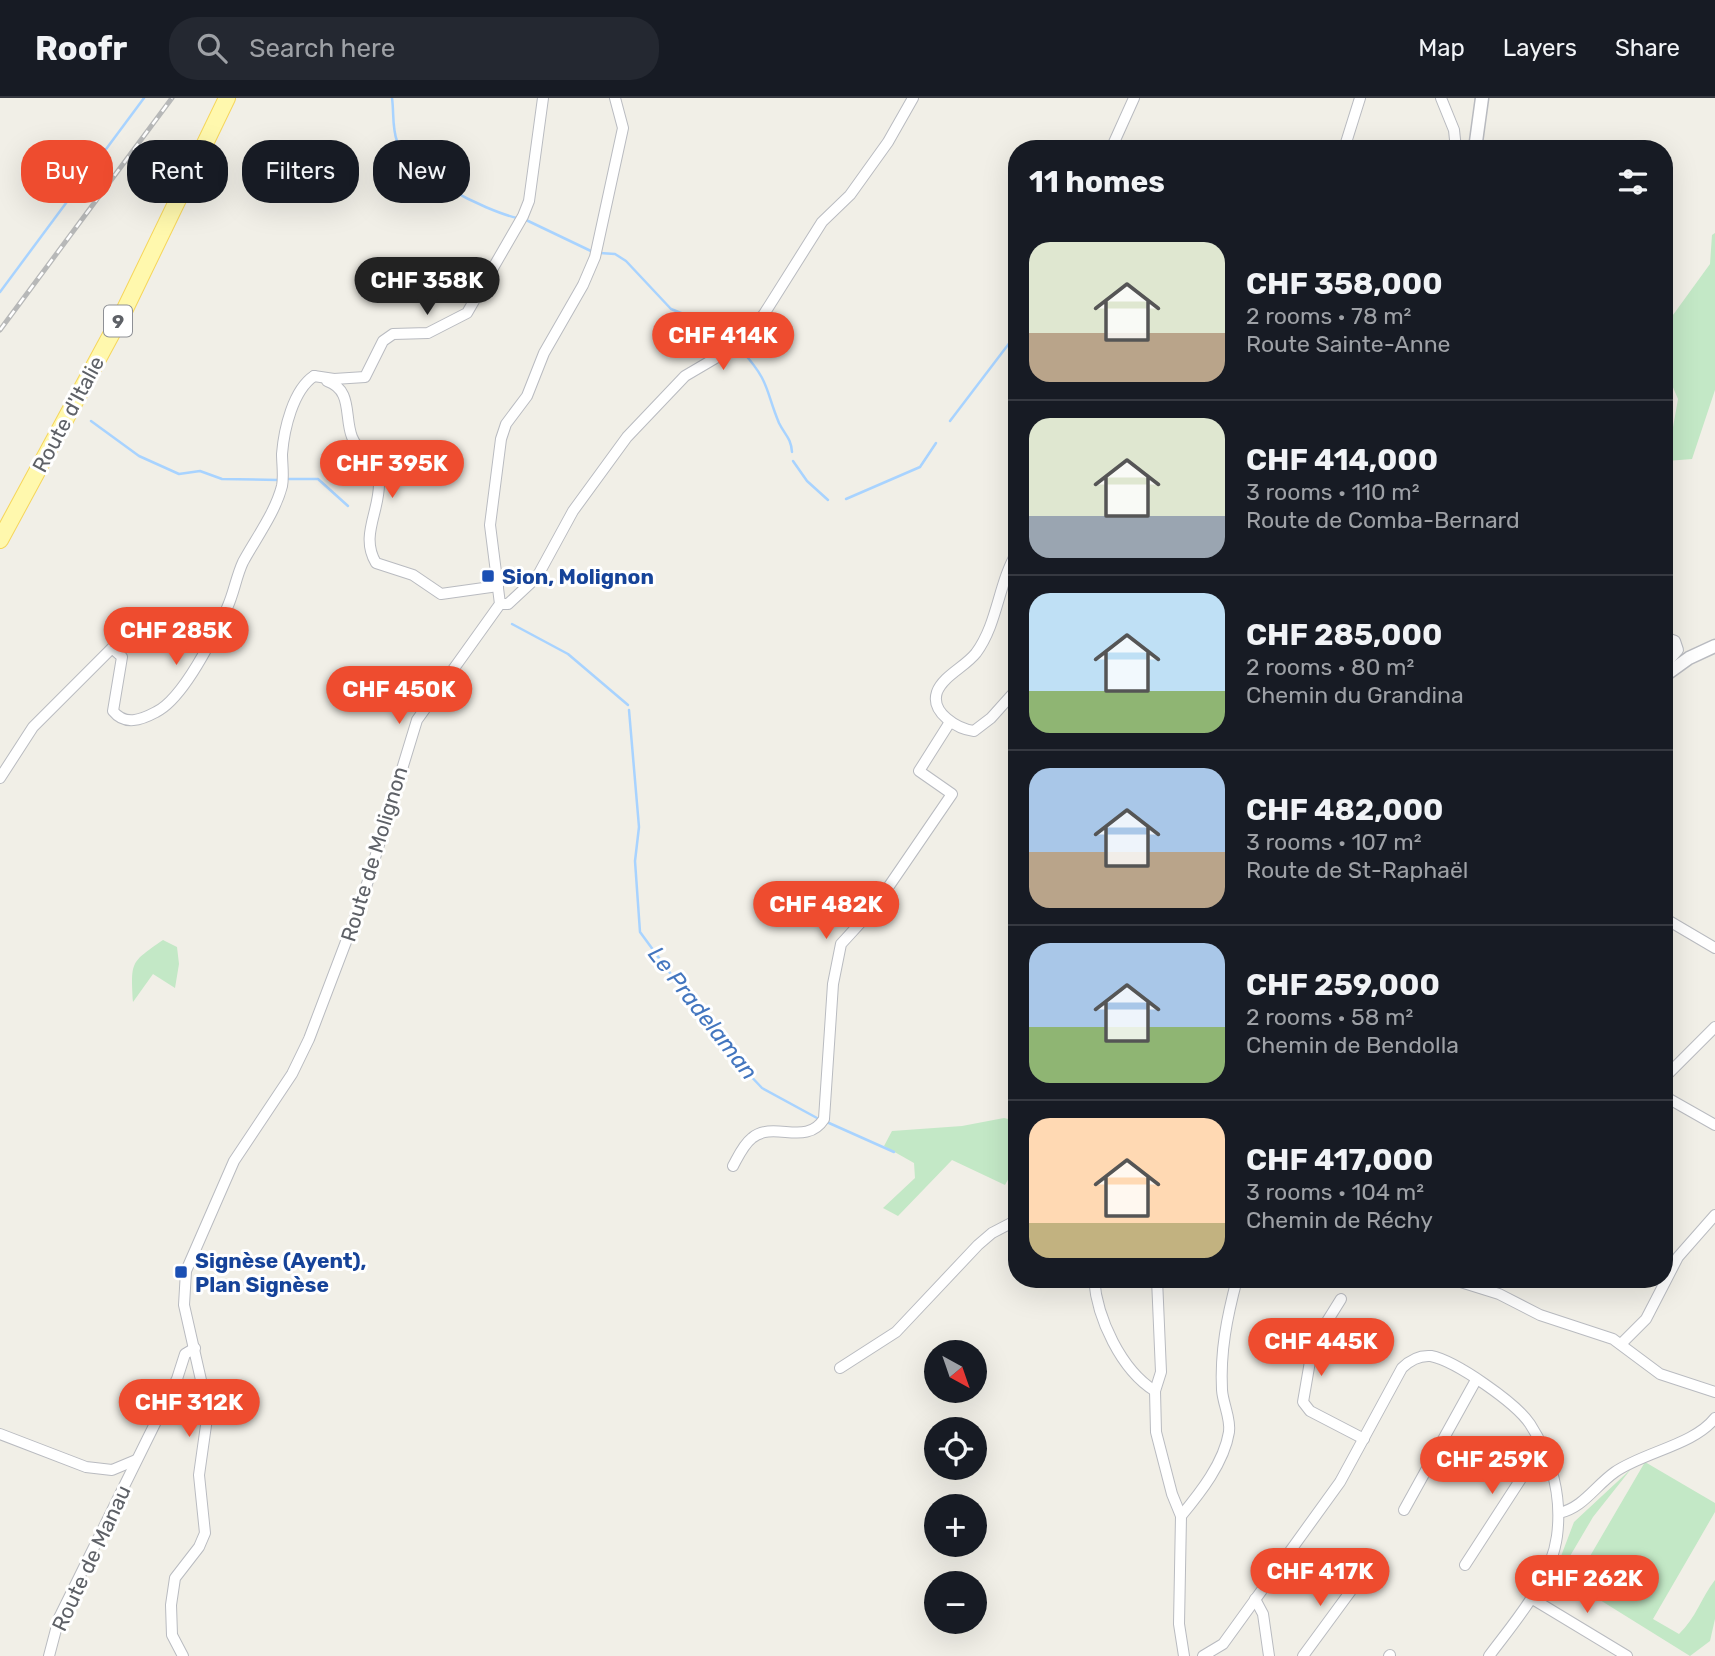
<!DOCTYPE html>
<html lang="en">
<head>
<meta charset="utf-8">
<style>
	body { margin:0; font-family:Rubik,sans-serif; background:#242831; color:#f1f3f6; height:100vh; display:flex; flex-direction:column; font-size:26px; white-space:nowrap }
	* { box-sizing:border-box; margin:0 }
	p { font-size:23px; color:#9ea1a6 }
	.icon { flex:none; width:38px; height:38px; fill:none; stroke:currentColor; stroke-width:2; stroke-linecap:round; stroke-linejoin:round }
	.map { position:relative; flex:1; overflow:hidden }
	.side { position:absolute; left:1008px; top:42px; width:665px; height:1148px; display:flex; flex-direction:column; background:#171b24; border-radius:28px; box-shadow:0 7px 28px #0002 }
	.side>* { flex:none }
	.top-card { position:absolute; left:21px; top:42px; width:665px; height:63px; display:flex; gap:14px }
	.needle { width:46px; rotate:140deg }
	.controls { position:absolute; left:924px; top:1242px; display:grid; gap:14px }
	.controls a { display:grid; place-items:center; width:63px; height:63px; border-radius:50%; background:#171b24; box-shadow:0 7px 28px #0002; font-size:35px }
	.price { position:absolute; translate:-50% -60px; padding:0 16px; border-radius:24px; background:#ee4c2f; color:#fff; font-size:23px; line-height:46px; filter:drop-shadow(0 2px 4px #0008) }
	.price::after { content:''; position:absolute; left:50%; top:42px; width:21px; height:16px; margin-left:-10px; background:inherit; clip-path:polygon(0 0,100% 0,50% 100%) }
	.price.on { background:#222; color:#fff }
	ul { padding:0; list-style:none }
	li { display:flex; align-items:center; gap:21px; height:175px; padding:0 21px }
	li+li { border-top:2px solid #363941 }
	li span { display:grid; place-items:center; flex:none; width:196px; height:140px; border-radius:21px; color:#555 }
	li>.icon { margin-inline-start:auto }
	span .icon { width:84px; height:84px; fill:#fffc; stroke-width:1 }
	li b { font-size:30px }
	h2 { display:flex; justify-content:space-between; align-items:center; height:84px; padding:0 21px; font-size:30px }
	.tag { padding:0 24px; border-radius:28px; background:#171b24; box-shadow:0 7px 28px #0002; font-size:24px; line-height:63px }
	.tag.on { background:#ee4c2f; color:#fff }
	header { display:flex; align-items:center; gap:42px; box-sizing:border-box; height:98px; padding:0 35px; background:#171b24; border-bottom:2px solid #363941 }
	header strong { font-size:33px }
	nav { display:flex; gap:38px; margin-inline-start:auto; font-size:24px }
	.search { width:490px; height:63px; background:#242831; display:flex; align-items:center; gap:18px; box-sizing:border-box; padding:0 24px; border-radius:28px; color:#9ea1a6; font-size:26px }
	.map>svg:first-child { display:block }
	.green { fill:#c3e8c6 }
	.lines { fill:none; stroke-linecap:round; stroke-linejoin:round }
	.stream { stroke:#a8d3ff; stroke-width:2.5 }
	.minor-casing { stroke:#b9bbc0; stroke-width:12 }
	.tertiary-casing { stroke:#b9bbc0; stroke-width:15 }
	.primary-casing { stroke:#f6d65b; stroke-width:18 }
	.minor { stroke:#fff; stroke-width:10 }
	.tertiary { stroke:#fff; stroke-width:12 }
	.primary { stroke:#fff8ad; stroke-width:16 }
	.rail-casing { stroke:#b7b8b8; stroke-width:5 }
	.rail { stroke:#fff; stroke-width:2.5; stroke-dasharray:8; stroke-linecap:butt }
	.transit-dot { fill:#1a4fb4; stroke:#fff; stroke-width:2.5 }
	.labels { text-anchor:middle; dominant-baseline:central; stroke-width:6; stroke-linejoin:round; paint-order:stroke }
	.shield { fill:#fff; stroke:#8e9095; stroke-width:2 }
	.shield-label { font-size:19px; font-weight:bold; fill:#5e6167 }
	.street-label { font-size:21px; fill:#5e6167; stroke:#fff }
	.transit-label { font-size:21px; font-weight:bold; fill:#164399; stroke:#fff; text-anchor:start }
	.water-label { font-size:23px; font-style:italic; fill:#4376bf; stroke:#fff }
</style>
</head>
<body>
<header>
<strong>Roofr</strong>
<div class="search"><svg class="icon" aria-label="search" viewBox="0 0 24 24"><circle cx="10" cy="10" r="6"/><path d="M15 15l6 6"/></svg>Search here</div>
<nav><a>Map</a><a>Layers</a><a>Share</a></nav>
</header>
<div class="map">
<svg width="1715" height="1558" viewBox="0 0 1715 1558">
	<rect width="100%" height="100%" fill="#f1efe7"/>
	<g class="green">
		<polygon points="1715,135 1715,292 1692,361 1667,363 1678,301 1666,273 1665,228 1710,166 1712,137"/>
		<path d="M163,842L177,849L179,866L175,890L153,876L133,904C131,863 130,865 163,842Z"/>
		<polygon points="1004,1020 1017,1023 1017,1065 1005,1087 952,1062 898,1118 883,1110 915,1080 914,1065 884,1048 892,1033 962,1028"/>
		<path d="M1645,1364L1715,1405V1414L1653,1521L1679,1536C1696,1520 1701,1500 1715,1482V1521L1710,1543L1690,1558L1555,1474L1574,1424L1631,1371L1593,1419L1563,1470L1603,1492L1579,1477Z"/>
	</g>
	<g class="lines">
		<g class="stream">
			<path d="M392,0C394,14 392,30 397,43C410,76 484,112 517,120"/>
			<polyline points="524,121 593,154"/>
			<polyline points="600,155 615,156 626,163 671,211 706,225 733,244"/>
			<polyline points="0,194 144,0"/>
			<path d="M742,253C770,284 765,291 779,325C785,337 791,340 792,354"/>
			<polyline points="91,323 139,358 179,376 200,373 222,381 278,382"/>
			<polyline points="950,323 1017,235"/>
			<polyline points="793,363 807,383 828,402"/>
			<polyline points="289,381 318,381 348,408"/>
			<polyline points="846,401 920,369 936,345"/>
			<polyline points="512,526 568,556 628,607"/>
			<polyline points="629,612 639,729 635,763 640,834 728,954 762,990 817,1020"/>
			<polyline points="829,1025 894,1054"/>
		</g>
		<g class="minor-casing">
			<g id="minor">
				<polyline points="1441,0 1454,32 1456,51"/>
				<polyline points="1111,51 1134,0"/>
				<polyline points="1344,51 1360,0"/>
				<polyline points="314,278 334,281 365,279 383,243 393,236 428,235 467,215 523,118 529,103 543,0"/>
				<path d="M327,283C353,292 344,319 352,339C359,357 379,366 379,386C379,415 360,438 376,465L413,477L441,496L498,488"/>
				<path d="M1017,454C998,486 998,525 976,555C965,569 943,578 937,594C930,615 958,631 974,633L991,620L1017,591"/>
				<polyline points="500,506 508,506 537,479 573,413 627,339 685,278 736,248 764,216 822,124 850,97 888,44 913,0"/>
				<polyline points="1664,539 1675,543 1678,552 1664,568"/>
				<path d="M0,680L33,629L112,550L122,559L113,613C125,628 141,622 156,614C183,601 214,538 227,510C234,495 236,479 243,464C256,440 275,415 282,388C284,378 282,366 282,356C284,331 293,292 314,278"/>
				<polyline points="1664,820 1715,850"/>
				<polyline points="1664,980 1715,929"/>
				<polyline points="1664,998 1715,1027"/>
				<path d="M733,1068C738,1059 743,1047 752,1040C774,1022 806,1049 824,1021L833,886L841,846L874,810L952,696L919,673L950,624"/>
				<path d="M1094,1181C1097,1220 1121,1272 1155,1293L1156,1334L1172,1396L1181,1418L1179,1526L1184,1558"/>
				<polyline points="1451,1181 1499,1196 1540,1217 1613,1241 1660,1276 1715,1294"/>
				<polyline points="1341,1201 1313,1246 1303,1304 1310,1313 1364,1341"/>
				<polyline points="1621,1246 1646,1221 1678,1159 1715,1117"/>
				<polyline points="840,1270 896,1234 978,1147 992,1135 1017,1122"/>
				<polyline points="1155,1293 1161,1274 1157,1181"/>
				<polyline points="0,1336 86,1369 112,1372 136,1362"/>
				<polyline points="1404,1412 1476,1282"/>
				<path d="M1559,1415C1583,1410 1595,1388 1615,1374C1644,1354 1694,1347 1715,1320"/>
				<path d="M1181,1418C1200,1395 1224,1365 1229,1334C1231,1321 1223,1306 1222,1292C1220,1253 1227,1219 1237,1181"/>
				<polyline points="1465,1467 1526,1373 1547,1359"/>
				<polyline points="1531,1500 1627,1558"/>
				<polyline points="1255,1501 1263,1516 1269,1558"/>
				<polyline points="49,1558 59,1520 177,1281 185,1256 195,1250"/>
				<polyline points="183,1558 172,1537 171,1507 175,1480 199,1449 205,1435 199,1377 208,1313 184,1207 186,1173 234,1063 292,976 309,941 363,799 417,622 500,506 490,427 501,341 506,326 527,298 544,255 583,187 595,159 623,30 615,0"/>
				<path d="M1203,1558L1223,1546L1340,1384L1402,1270C1410,1262 1419,1257 1431,1258C1456,1263 1516,1305 1530,1326C1552,1360 1562,1399 1557,1438C1551,1483 1515,1523 1489,1558"/>
				<polyline points="1303,1558 1361,1479"/>
				<polyline points="1389,1558 1390,1557"/>
			</g>
		</g>
		<g class="tertiary-casing">
			<g id="tertiary">
				<polyline points="1475,51 1482,0"/>
				<polyline points="1664,578 1689,560 1715,548"/>
			</g>
		</g>
		<g class="primary-casing">
			<polyline id="primary" points="0,442 125,211 227,0"/>
		</g>
		<use href="#minor" class="minor"/>
		<use href="#tertiary" class="tertiary"/>
		<use href="#primary" class="primary"/>
		<g class="rail-casing">
			<polyline id="rail" points="0,232 172,0"/>
		</g>
		<use href="#rail" class="rail"/>
	</g>
	<g class="transit-dot">
		<rect x="481" y="471" width="14" height="14" rx="3.5"/>
		<rect x="174" y="1167" width="14" height="14" rx="3.5"/>
	</g>
	<g class="labels">
		<rect class="shield" x="104" y="207.5" width="28" height="31" rx="5"/>
		<g class="shield-label">
			<text x="118" y="223">9</text>
		</g>
		<g class="street-label">
			<text transform="translate(68 316) rotate(-62)">Route d'Italie</text>
			<text transform="translate(374 756) rotate(-73)">Route de Molignon</text>
			<text transform="translate(91 1460) rotate(-65)">Route de Manau</text>
		</g>
		<g class="transit-label">
			<text x="502" y="478">Sion, Molignon</text>
			<text x="195" y="1162">Signèse (Ayent),<tspan x="195" dy="24">Plan Signèse</tspan></text>
		</g>
		<g class="water-label">
			<text transform="translate(703 915) rotate(52)">Le Pradelaman</text>
		</g>
	</g>
</svg>
<div class="controls">
<a><svg class="needle" viewBox="-14 -14 28 28"><path d="M0-13l5 13h-10z" fill="#e53935"/><path d="M0 13l5-13h-10z" fill="#9ea1a6"/></svg></a>
<a><svg class="icon" aria-label="locate" viewBox="0 0 24 24"><circle cx="12" cy="12" r="6"/><path d="M12 2v4M12 18v4M2 12h4M18 12h4"/></svg></a>
<a>+</a>
<a>−</a>
</div>
<b class="price on" style="left:427px;top:219px">CHF 358K</b>
<b class="price" style="left:723px;top:274px">CHF 414K</b>
<b class="price" style="left:392px;top:402px">CHF 395K</b>
<b class="price" style="left:176px;top:569px">CHF 285K</b>
<b class="price" style="left:399px;top:628px">CHF 450K</b>
<b class="price" style="left:826px;top:843px">CHF 482K</b>
<b class="price" style="left:1321px;top:1280px">CHF 445K</b>
<b class="price" style="left:189px;top:1341px">CHF 312K</b>
<b class="price" style="left:1492px;top:1398px">CHF 259K</b>
<b class="price" style="left:1320px;top:1510px">CHF 417K</b>
<b class="price" style="left:1587px;top:1517px">CHF 262K</b>
<div class="top-card">
<a class="tag on">Buy</a>
<a class="tag">Rent</a>
<a class="tag">Filters</a>
<a class="tag">New</a>
</div>
<section class="side">
<h2>11 homes<svg class="icon" aria-label="filters" viewBox="0 0 24 24"><path d="M4 7h16M4 17h16"/><circle cx="9" cy="7" r="2"/><circle cx="15" cy="17" r="2"/></svg></h2>
<ul>
<li><span style="background:linear-gradient(#dfe7d0 65%,#b9a48a 0)"><svg class="icon" aria-label="home" viewBox="0 0 24 24"><path d="M3 11l9-7 9 7M6 9v11h12V9"/></svg></span><div><b>CHF 358,000</b><p>2 rooms · 78 m²</p><p>Route Sainte-Anne</p></div></li>
<li><span style="background:linear-gradient(#dfe7d0 70%,#9aa5b1 0)"><svg class="icon" aria-label="home" viewBox="0 0 24 24"><path d="M3 11l9-7 9 7M6 9v11h12V9"/></svg></span><div><b>CHF 414,000</b><p>3 rooms · 110 m²</p><p>Route de Comba-Bernard</p></div></li>
<li><span style="background:linear-gradient(#bfe0f5 70%,#8fb573 0)"><svg class="icon" aria-label="home" viewBox="0 0 24 24"><path d="M3 11l9-7 9 7M6 9v11h12V9"/></svg></span><div><b>CHF 285,000</b><p>2 rooms · 80 m²</p><p>Chemin du Grandina</p></div></li>
<li><span style="background:linear-gradient(#a9c7e8 60%,#b9a48a 0)"><svg class="icon" aria-label="home" viewBox="0 0 24 24"><path d="M3 11l9-7 9 7M6 9v11h12V9"/></svg></span><div><b>CHF 482,000</b><p>3 rooms · 107 m²</p><p>Route de St-Raphaël</p></div></li>
<li><span style="background:linear-gradient(#a9c7e8 60%,#8fb573 0)"><svg class="icon" aria-label="home" viewBox="0 0 24 24"><path d="M3 11l9-7 9 7M6 9v11h12V9"/></svg></span><div><b>CHF 259,000</b><p>2 rooms · 58 m²</p><p>Chemin de Bendolla</p></div></li>
<li><span style="background:linear-gradient(#ffd9b3 75%,#c2b280 0)"><svg class="icon" aria-label="home" viewBox="0 0 24 24"><path d="M3 11l9-7 9 7M6 9v11h12V9"/></svg></span><div><b>CHF 417,000</b><p>3 rooms · 104 m²</p><p>Chemin de Réchy</p></div></li>
</ul>
</section>
</div>
</body>
</html>
